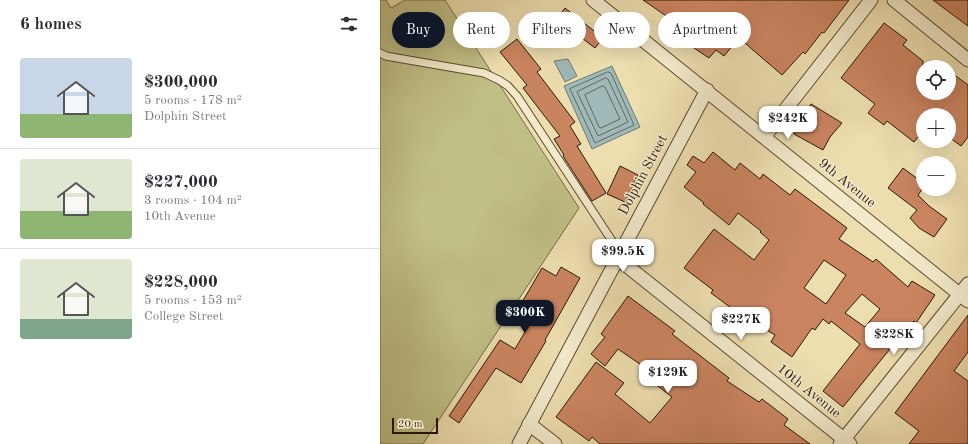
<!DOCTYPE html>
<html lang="en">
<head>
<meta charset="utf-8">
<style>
	body { margin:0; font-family:"Old Standard TT",serif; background:#f7f7f7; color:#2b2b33; height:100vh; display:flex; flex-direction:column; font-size:15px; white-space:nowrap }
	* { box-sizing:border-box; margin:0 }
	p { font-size:13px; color:#7c7c81 }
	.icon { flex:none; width:22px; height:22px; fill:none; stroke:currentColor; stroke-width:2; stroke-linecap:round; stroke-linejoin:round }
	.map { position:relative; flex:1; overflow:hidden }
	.details { display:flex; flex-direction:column; background:#fff; width:380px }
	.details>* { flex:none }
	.banner { position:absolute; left:12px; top:12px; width:380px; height:36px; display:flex; gap:8px }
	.fabs { position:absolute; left:536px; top:60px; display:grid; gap:8px }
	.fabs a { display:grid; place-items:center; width:40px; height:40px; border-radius:50%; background:#fff; box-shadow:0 4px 16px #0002; font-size:20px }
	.scale { position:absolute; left:12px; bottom:10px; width:46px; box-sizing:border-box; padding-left:4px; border:2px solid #2b1906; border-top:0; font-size:11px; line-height:14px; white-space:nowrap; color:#2b1906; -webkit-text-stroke:3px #f3eacc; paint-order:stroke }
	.price { position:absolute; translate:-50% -34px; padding:0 9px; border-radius:8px; background:#fff; color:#222; font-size:13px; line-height:26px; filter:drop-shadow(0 1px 2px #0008) }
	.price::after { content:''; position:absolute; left:50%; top:24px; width:12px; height:9px; margin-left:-6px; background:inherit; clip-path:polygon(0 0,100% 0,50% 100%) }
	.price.on { background:#111827; color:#fff }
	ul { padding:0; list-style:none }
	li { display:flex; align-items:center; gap:12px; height:100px; padding:0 20px }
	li+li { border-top:1px solid #e1e1e2 }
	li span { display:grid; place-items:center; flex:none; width:112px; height:80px; border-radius:4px; color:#555 }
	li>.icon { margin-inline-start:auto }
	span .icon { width:48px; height:48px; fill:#fffc; stroke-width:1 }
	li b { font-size:17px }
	h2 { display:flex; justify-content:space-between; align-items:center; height:48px; padding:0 20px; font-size:17px }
	.tag { padding:0 14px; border-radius:18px; background:#fff; box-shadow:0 4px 16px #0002; font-size:14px; line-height:36px }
	.tag.on { background:#111827; color:#fff }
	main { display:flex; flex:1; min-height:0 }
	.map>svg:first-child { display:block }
	.green { fill:#c0bf86; stroke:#766c46 }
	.water { fill:#9eb9b7; stroke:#707970 }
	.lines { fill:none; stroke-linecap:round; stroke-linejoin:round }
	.shore { stroke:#64695e; stroke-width:1 }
	.building { fill:#ca8460; stroke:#2b1906; fill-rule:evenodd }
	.service-casing { stroke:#5c4a30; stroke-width:9 }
	.minor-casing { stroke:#5c4a30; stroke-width:15 }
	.service { stroke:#f3eacc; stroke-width:7 }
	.minor { stroke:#f3eacc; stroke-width:13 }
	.labels { text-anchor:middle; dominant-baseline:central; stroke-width:3; stroke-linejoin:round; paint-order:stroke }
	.street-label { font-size:14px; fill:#2b1906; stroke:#f3eacc }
</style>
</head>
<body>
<main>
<section class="details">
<h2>6 homes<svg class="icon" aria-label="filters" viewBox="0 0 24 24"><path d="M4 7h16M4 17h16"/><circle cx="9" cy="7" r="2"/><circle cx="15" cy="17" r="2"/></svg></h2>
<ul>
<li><span style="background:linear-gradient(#c9d6e8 70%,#8fb573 0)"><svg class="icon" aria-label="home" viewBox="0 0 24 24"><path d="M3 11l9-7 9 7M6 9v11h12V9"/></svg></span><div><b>$300,000</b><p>5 rooms · 178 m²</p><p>Dolphin Street</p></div></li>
<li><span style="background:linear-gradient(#dfe7d0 65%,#8fb573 0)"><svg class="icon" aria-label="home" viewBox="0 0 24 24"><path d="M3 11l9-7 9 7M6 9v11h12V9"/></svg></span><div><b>$227,000</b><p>3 rooms · 104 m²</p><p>10th Avenue</p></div></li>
<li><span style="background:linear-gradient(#dfe7d0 75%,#7fa58c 0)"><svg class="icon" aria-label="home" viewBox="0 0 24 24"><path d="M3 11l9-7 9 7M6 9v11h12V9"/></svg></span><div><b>$228,000</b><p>5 rooms · 153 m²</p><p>College Street</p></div></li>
</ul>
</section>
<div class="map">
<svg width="588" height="444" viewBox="0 0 588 444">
	<rect width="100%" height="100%" fill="#eddeb0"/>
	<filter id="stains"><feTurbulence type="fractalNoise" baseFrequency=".005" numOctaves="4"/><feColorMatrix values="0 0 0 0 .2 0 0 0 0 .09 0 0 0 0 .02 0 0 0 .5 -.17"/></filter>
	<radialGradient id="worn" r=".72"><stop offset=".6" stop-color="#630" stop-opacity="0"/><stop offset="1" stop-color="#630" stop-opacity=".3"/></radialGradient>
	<polygon class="green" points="0,0 6,0 11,8 25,0 65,0 199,208 43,444 0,444"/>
	<g class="water">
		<polygon points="188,59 197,76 185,82 174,61"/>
		<polygon points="232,66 260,127 212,149 184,86"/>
	</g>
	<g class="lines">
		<g class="shore">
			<polygon points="228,72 231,73 254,125 215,143 190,89"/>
			<polygon points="226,78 228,79 248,122 218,136 197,92"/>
			<polygon points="223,86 225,87 240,119 221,128 219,127 205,95"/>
		</g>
	</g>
	<g class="building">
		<polygon points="263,0 469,0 444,33 442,32 425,54 423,52 402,75 359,38 344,56 336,50 329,58 302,40 308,31"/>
		<polygon points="553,0 588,0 588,26"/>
		<polygon points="185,8 223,38 215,48 177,19"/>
		<polygon points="504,23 527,40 523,45 543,61 543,93 569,93 569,71 588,85 588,137 581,146 569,137 569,115 543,115 543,131 534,142 507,121 504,125 488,113 495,104 461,78"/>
		<polygon points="137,39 161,69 157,72 195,122 190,126 201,144 197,146 226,193 212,201 183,156 184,155 174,139 180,136 143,88 147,85 120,52"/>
		<polygon points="431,104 462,123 450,137 443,150 414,134"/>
		<path d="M333,152L355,170L360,163L380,179L383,174L410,195L415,189L467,228L459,239L493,262L496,259L528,287L532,281L555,295L536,323L534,321L505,355L463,407L443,391L480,344L451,321L449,324L443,319L435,330L432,328L412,357L391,342L395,335L358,313L331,293L333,290L304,268L334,229L374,260L389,240L380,232L381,231L358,213L349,225L323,204L324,203L304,187L316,172L307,165L313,156L324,163ZM444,260L466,275L446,304L424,288ZM482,294L500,309L485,327L465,313Z"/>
		<polygon points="240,166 258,175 245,202 227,194"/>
		<polygon points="523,168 543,183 543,188 538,195 549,206 567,219 554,237 539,228 530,218 537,210 508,188"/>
		<polygon points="181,267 200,278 165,340 166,341 141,383 116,368 79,423 69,416 120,340 135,349 149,325 134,316 162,268 176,276"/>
		<polygon points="248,296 295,331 292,334 349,378 347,381 379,402 382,399 408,419 404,425 430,444 220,444 212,437 209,441 176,417 216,362 244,383 235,394 270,423 292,397 265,376 270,371 238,349 225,366 211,354 225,337 221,334"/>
		<polygon points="588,315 588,352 574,371 588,381 588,444 529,444 539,431 515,413"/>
	</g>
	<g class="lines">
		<g class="service-casing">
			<polyline id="service" points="0,53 6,56 17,58 104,73 119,80 128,86 137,96 240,253"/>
		</g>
		<g class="minor-casing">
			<g id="minor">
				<polyline points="213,0 588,301"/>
				<polyline points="514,0 588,60"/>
				<polyline points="384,137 491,0"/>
				<polyline points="237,258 470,444"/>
				<polyline points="149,424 175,444"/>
				<polyline points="139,444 327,90"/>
				<polyline points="460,444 588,284"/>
			</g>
		</g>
		<use href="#service" class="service"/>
		<use href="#minor" class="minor"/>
	</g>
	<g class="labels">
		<g class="street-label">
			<text transform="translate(263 175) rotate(-62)">Dolphin Street</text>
			<text transform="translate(467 183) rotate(39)">9th Avenue</text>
			<text transform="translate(429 391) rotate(39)">10th Avenue</text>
		</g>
	</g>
	<rect width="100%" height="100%" filter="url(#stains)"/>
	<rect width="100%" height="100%" fill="url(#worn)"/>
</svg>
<div class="fabs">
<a><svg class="icon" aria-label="locate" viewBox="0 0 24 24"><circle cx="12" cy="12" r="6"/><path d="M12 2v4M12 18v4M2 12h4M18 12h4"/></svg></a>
<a>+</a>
<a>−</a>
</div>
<div class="scale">20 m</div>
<b class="price" style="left:408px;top:140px">$242K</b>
<b class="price" style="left:243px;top:273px">$99.5K</b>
<b class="price on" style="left:145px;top:334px">$300K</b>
<b class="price" style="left:361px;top:341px">$227K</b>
<b class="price" style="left:514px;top:356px">$228K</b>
<b class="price" style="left:288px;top:394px">$129K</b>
<div class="banner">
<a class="tag on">Buy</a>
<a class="tag">Rent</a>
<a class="tag">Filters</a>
<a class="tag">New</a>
<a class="tag">Apartment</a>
</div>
</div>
</main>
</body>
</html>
